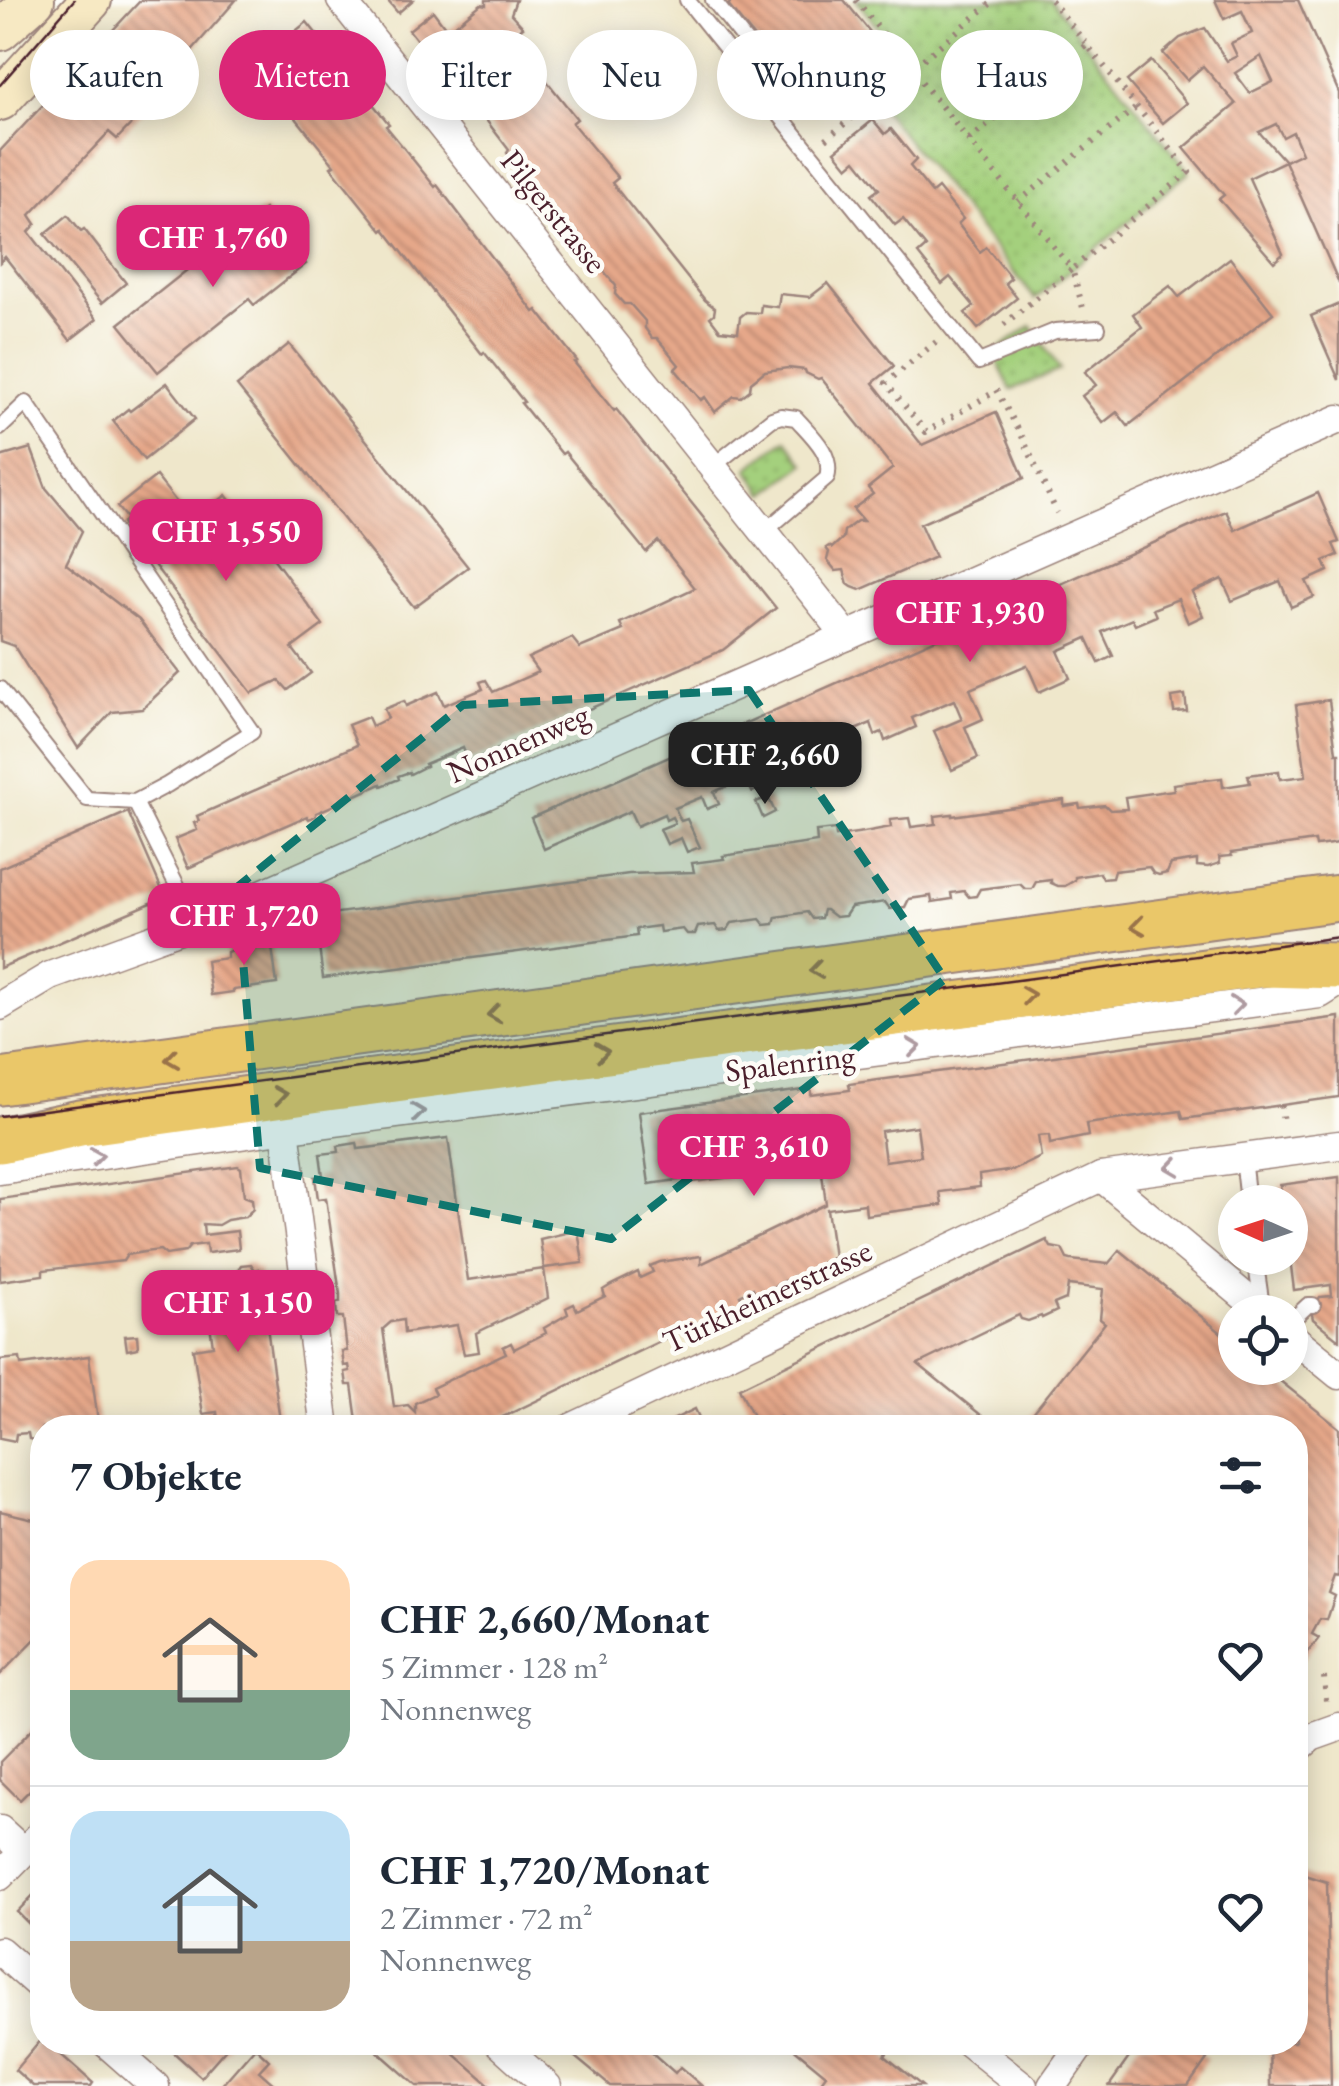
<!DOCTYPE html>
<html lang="de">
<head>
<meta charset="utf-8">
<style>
	body { margin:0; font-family:"EB Garamond",serif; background:#f2f2f3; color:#1f2937; height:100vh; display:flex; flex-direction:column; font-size:38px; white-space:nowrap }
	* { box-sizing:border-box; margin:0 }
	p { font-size:32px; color:#747a83 }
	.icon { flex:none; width:55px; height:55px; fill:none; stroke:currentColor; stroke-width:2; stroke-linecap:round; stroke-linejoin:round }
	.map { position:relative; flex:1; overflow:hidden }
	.panel { position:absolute; left:30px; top:1415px; width:1278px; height:640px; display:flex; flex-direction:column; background:#fff; border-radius:40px; box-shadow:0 5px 25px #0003 }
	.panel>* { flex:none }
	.banner { position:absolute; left:30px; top:30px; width:1280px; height:90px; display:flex; gap:20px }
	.needle { width:65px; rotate:273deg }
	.fabs { position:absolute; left:1218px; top:1185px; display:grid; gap:20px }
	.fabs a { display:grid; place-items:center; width:90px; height:90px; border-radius:50%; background:#fff; box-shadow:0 5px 25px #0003; font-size:50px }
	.price { position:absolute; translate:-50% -85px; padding:0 22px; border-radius:20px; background:#db2777; color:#fff; font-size:32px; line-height:65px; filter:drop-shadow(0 2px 5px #0008) }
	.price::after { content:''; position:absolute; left:50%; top:60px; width:30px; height:22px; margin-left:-15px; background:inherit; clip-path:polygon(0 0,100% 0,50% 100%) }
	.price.current { background:#222; color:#fff }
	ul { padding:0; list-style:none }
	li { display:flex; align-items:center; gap:30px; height:250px; padding:0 40px }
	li+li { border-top:2px solid #e0e1e3 }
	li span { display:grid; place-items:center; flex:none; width:280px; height:200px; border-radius:30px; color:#555 }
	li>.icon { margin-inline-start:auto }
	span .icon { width:120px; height:120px; fill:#fffc; stroke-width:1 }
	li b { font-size:42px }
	h2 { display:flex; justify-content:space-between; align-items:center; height:120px; padding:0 40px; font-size:42px }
	.pill { padding:0 35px; border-radius:45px; background:#fff; box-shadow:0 5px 25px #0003; font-size:35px; line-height:90px }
	.pill.current { background:#db2777; color:#fff }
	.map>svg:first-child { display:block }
	.grass { fill:url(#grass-dots); stroke:#777854; stroke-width:2.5 }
	.building { fill:url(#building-back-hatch); fill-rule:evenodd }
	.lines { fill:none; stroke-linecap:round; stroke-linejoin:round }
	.service-casing { stroke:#9c837b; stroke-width:18 }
	.minor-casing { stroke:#9c837b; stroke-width:31 }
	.secondary-casing { stroke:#9c837b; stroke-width:44 }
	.primary-casing { stroke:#9c837b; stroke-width:49 }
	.path { stroke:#9c837b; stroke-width:6; stroke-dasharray:2.5 8; stroke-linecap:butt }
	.service { stroke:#fff; stroke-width:14 }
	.minor { stroke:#fff; stroke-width:28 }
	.secondary { stroke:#f7e9c3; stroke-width:40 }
	.primary { stroke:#eac769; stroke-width:45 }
	.tram { stroke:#4a1f2b; stroke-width:2.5 }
	.oneway { stroke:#9a734a }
	.oneway2 { stroke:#ae9aa0 }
	.marked { fill:#0f766e; fill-opacity:0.2; stroke:#0f766e; stroke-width:8; stroke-dasharray:20 12; stroke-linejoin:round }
	.labels { text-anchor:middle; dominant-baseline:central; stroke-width:9; stroke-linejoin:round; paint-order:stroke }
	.street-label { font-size:32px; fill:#4a1f2b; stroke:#fdfcf7 }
</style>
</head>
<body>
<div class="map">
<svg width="1339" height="2086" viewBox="0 0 1339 2086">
	<defs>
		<pattern id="grass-dots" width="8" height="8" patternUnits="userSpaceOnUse" patternTransform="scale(2.5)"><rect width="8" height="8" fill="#a4d07d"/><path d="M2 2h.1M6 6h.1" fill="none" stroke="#8fb26c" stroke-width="1.8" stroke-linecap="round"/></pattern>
		<pattern id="building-back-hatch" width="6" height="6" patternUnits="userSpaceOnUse" patternTransform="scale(2.5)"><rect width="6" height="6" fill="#e6a88a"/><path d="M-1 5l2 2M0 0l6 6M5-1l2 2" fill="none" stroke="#bc8871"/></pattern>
	</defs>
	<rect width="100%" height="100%" fill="#fdfcf7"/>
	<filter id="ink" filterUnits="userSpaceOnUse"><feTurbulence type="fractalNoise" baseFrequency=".01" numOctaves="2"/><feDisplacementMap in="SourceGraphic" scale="20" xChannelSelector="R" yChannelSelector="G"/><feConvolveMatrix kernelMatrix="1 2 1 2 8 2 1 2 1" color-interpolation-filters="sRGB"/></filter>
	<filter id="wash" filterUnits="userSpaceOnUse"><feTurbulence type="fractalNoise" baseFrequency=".0048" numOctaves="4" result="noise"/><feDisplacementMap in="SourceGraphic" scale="40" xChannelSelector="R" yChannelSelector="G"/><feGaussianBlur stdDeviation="2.25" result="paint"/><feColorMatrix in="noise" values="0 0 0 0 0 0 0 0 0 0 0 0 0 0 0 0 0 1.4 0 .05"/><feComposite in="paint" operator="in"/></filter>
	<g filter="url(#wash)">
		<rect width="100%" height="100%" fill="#efe7cb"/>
		<g class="grass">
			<polygon points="856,0 1051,0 1189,172 1035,299 875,100 912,69"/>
			<polygon points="1031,326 1060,370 1011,390 993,353"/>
			<polygon points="786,439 805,464 765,494 748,469"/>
		</g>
		<g id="blocks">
			<g class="building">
				<polygon points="141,0 236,0 165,81 169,84 117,139 109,132 30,215 36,224 29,232 97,319 70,340 5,257 0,262 0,151"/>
				<polygon points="387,0 413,0 398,13"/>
				<polygon points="486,0 516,0 511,14 523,27 511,36 577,119 572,123 618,178 612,183 705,300 715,308 714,314 710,317 720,330 738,332 740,317 746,312 760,313 761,305 778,307 780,294 810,297 828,283 894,366 873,383 922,445 996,412 1024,478 920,524 935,557 860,590 852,587 848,584 844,570 836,571 827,560 829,552 826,548 829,546 832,548 843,538 844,531 857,521 863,521 853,509 873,494 868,488 893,468 821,378 818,379 806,373 805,370 788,368 765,371 751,382 750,390 741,397 734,396 715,412 705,397 701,400 675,369 679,365 657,338 652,338 645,328 645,321 630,304 624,304 615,294 616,286 507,153 509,150 483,116 455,83 452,84 409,30 433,11 448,31 481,4 486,5"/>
				<polygon points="733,0 844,0 888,54 815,113 728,5"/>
				<path d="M1215,0H1298L1339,93V283L1285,161L1249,178L1283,254L1274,262L1219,199L1224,195L1184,148L1236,104L1203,66L1187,80L1163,53L1180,38L1205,28L1227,61L1237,56L1231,43L1252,33L1242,11L1224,19ZM1261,56L1273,82L1250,93L1235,73ZM1276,124L1283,137L1293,132L1302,153L1285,161L1259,132Z"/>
				<polygon points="307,22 389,124 386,126 435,187 437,185 534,312 537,310 577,361 574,362 614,411 616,409 776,608 723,650 469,762 463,748 425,764 426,766 410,774 409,772 398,776 399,779 382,786 381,784 316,813 316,816 309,819 307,816 188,868 175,839 197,830 194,823 199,821 197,816 357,745 348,725 368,717 372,726 388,718 384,709 404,701 406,706 438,692 444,705 483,689 480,682 486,680 493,692 538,672 528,658 572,638 580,648 623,630 620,623 695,588 658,541 646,552 565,452 562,454 521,403 524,402 484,352 482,354 384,229 382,231 331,167 334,165 253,65"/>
				<polygon points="1151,61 1187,103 1163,123 1127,81"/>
				<polygon points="873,120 885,134 891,129 916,160 910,166 932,193 938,188 963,219 958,224 980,252 986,247 1011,278 1005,283 1017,298 978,329 965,313 974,306 950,277 942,284 918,254 926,247 903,219 895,225 871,195 879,189 856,160 848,167 835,151"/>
				<polygon points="264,209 306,264 254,305 249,299 158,372 119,324"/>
				<polygon points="68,215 81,231 84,229 126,283 102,303 45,234"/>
				<polygon points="1230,258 1273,313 1128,426 1117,412 1103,423 1082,396 1096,385 1085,372 1142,327 1133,314 1170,286 1179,297"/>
				<polygon points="1339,304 1339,380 1311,316"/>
				<polygon points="289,344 468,567 414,607 237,386"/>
				<polygon points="167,383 195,419 144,460 113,421 128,409 130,411"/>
				<polygon points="31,448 46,488 82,531 66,564 139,620 180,673 142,709 112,712 78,748 14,646 0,641 0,457"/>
				<polygon points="156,476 192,522 226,495 323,625 292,648 311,673 288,690 279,680 252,693 122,523 127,519 117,507"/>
				<polygon points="1318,493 1339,542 1333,544 1338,555 1324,561 1328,571 1306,581 1314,597 1291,607 1280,581 1232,601 1222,579 1192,592 1203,616 1188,623 1178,599 1153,609 1156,616 1135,625 1132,619 1102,632 1113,656 1099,663 1087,638 1058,651 1070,678 1039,692 1027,665 970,689 983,719 965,727 978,758 952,770 934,731 962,719 954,700 912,718 916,727 885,741 882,732 875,735 871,723 796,756 801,768 780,777 781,779 752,792 746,778 714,792 719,804 707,809 702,797 675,808 681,821 687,819 700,847 687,852 681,838 667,844 660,829 675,823 672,817 666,820 664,814 637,826 630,811 544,849 531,818 1226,511 1235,530"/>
				<polygon points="1185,695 1187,711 1174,712 1172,697"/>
				<polygon points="1329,700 1336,753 1339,753 1339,843 1316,846 1315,841 1231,853 1232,856 1219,857 1220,863 1208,867 1197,866 1197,860 1171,864 1167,873 1159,875 1153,873 1149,867 1114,871 1112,878 1103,879 1100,873 1075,877 1075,880 1065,886 1058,886 1051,883 1051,880 1036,882 1032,889 1025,889 1020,884 980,889 976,896 969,897 964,891 951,893 952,899 932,902 931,896 909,899 905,907 890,909 885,902 851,907 845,916 835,917 826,910 823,910 821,918 812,919 807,912 776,917 774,924 765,925 760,919 732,923 727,930 719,931 715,925 698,927 695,934 687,934 683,929 660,932 659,926 636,929 637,936 323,978 315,916 629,874 694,872 692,863 724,859 723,856 817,842 816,831 835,829 836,836 864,832 891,827 890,820 909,818 911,827 936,824 935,816 952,814 952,816 1064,800 1064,806 1079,804 1080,808 1105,805 1110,810 1127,809 1125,797 1174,790 1173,784 1222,778 1223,787 1250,783 1248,775 1279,771 1280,779 1306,776 1296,705"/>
				<polygon points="768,797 775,812 763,818 756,802"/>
				<polygon points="128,812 165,897 0,968 0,868"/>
				<polygon points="270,933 277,984 233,990 233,992 211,995 206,961 227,958 227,952"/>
				<path d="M1339,1017V1097L1183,1119L1181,1111L1086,1124L1088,1136L1050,1144L1049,1135L1038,1136L1041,1157L1014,1170L979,1175L980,1187L940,1192L942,1205L866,1215L865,1204L827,1209L834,1257L812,1268L816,1275L800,1282L797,1275L756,1295L753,1288L740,1295L743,1301L480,1428H358L352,1385H347L345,1372L350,1371L349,1365L344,1366L342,1351H347L343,1317H337L336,1303L340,1302V1294L326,1198L318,1199L315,1177L323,1176L320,1154L339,1152L338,1146L357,1143L358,1149L448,1138L468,1280L544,1269L548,1298L476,1333L479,1352L464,1354L457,1325L404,1333L403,1320L391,1322L383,1329L394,1407L408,1405L415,1412V1403L435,1394L432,1388L506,1353L503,1347L511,1343L514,1349L546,1333L544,1328L568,1314L566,1308L574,1304L577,1310L605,1296L603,1290L611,1285L638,1272L640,1278L653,1272L650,1266L660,1262L701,1256V1264L826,1204L819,1150L768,1157L771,1172L693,1182L692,1178L649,1184L639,1112L811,1089V1095L850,1090L849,1084ZM917,1126L921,1156L885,1161L881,1131Z"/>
				<polygon points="238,1166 241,1168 244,1196 252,1199 253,1209 245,1217 227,1220 218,1225 203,1224 204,1235 237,1231 239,1249 207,1253 206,1244 190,1246 185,1252 166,1255 160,1250 144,1252 127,1255 123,1261 43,1270 43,1275 0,1281 0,1199"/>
				<polygon points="1339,1177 1339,1340 1313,1319 1311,1310 1320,1297 1332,1296 1331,1285 1294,1290 1290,1258 1290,1202 1283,1202 1280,1185"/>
				<polygon points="578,1230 583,1263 544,1268 540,1239"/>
				<polygon points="1047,1240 1051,1247 1062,1249 1067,1259 1071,1260 1108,1264 1120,1250 1235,1344 1235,1368 1264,1368 1339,1428 1339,1577 1335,1576 1329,1593 1335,1596 1327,1620 1320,1619 1312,1634 1319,1638 1303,1659 1295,1655 1295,1428 1021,1428 1105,1323 1100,1319 1103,1289 1068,1285 1066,1299 1054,1304 1057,1311 1042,1318 1041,1316 1028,1321 1021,1319 1019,1315 918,1364 997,1428 793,1428 780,1417 763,1426 757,1424 739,1388"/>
				<polygon points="251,1264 255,1270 259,1269 281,1428 219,1428 217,1412 203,1414 193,1349 213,1346 206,1296 213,1295 210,1277 235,1274 241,1265"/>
				<polygon points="137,1335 138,1348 127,1350 125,1336"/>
				<polygon points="89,1356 99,1428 42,1428 42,1442 29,1439 28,1433 16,1434 15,1441 0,1438 0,1360 20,1358 21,1365"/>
				<polygon points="695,1409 704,1428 656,1428"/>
				<polygon points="0,1511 42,1521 42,1632 0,1675"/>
				<polygon points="42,1719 42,1778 20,1800 0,1780 0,1762"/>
				<polygon points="1295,1872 1327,1882 1331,2086 1270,2086 1269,2042 1295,2042"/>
				<polygon points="42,1886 42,1933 40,1935 17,1912"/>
				<polygon points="42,2038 42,2042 47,2042 93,2083 91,2086 33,2086 15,2070"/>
				<polygon points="162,2042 226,2042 229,2045 201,2077"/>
				<polygon points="367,2042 441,2042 491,2086 417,2086"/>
				<polygon points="557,2042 640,2042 675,2073 680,2067 702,2086 610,2086"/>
				<polygon points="786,2042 873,2042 887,2053 885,2056 922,2086 818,2086 826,2075"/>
				<polygon points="1140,2042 1206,2042 1199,2053 1207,2059 1188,2086 1109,2086"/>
				<polygon points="255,2047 269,2060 259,2071 276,2086 221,2086"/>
			</g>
		</g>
	</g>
	<g filter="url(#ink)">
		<use href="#blocks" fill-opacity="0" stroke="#9c837b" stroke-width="2.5"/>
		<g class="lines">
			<g class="service-casing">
				<g id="service">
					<polyline points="687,0 979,362 1055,331 1098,328"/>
					<polyline points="713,0 796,105"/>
					<polyline points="0,428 26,403 252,732 167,785 135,802"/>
					<path d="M712,467L772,419L781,416L796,418C811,435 834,454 827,478L764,532"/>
					<polyline points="0,689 87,799 135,802 196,923"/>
					<polyline points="1243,1158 1248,1202"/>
					<polyline points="1255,1258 1262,1306"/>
					<polyline points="1290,1322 1308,1305 1313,1305"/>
				</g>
			</g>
			<g class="minor-casing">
				<g id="minor">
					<polyline points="341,0 847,636"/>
					<polyline points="0,1006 50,976 196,923 1339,419"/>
					<polyline points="285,1129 325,1428"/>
					<polyline points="0,1170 274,1130 1320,994 1339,982"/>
					<polyline points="1101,1177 1263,1312"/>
					<polyline points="1290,1335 1339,1375"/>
					<polyline points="571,1428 1101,1177 1339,1145"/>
					<polyline points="1295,1751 1311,1737 1339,1727"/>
					<polyline points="0,1830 23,1851"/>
					<polyline points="0,1876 42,1833"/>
					<polyline points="0,1951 42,1988"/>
					<polyline points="105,2042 155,2086"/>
					<polyline points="498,2042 547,2086"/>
					<polyline points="968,2042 1023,2086"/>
					<polyline points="1052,2086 1083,2042"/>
				</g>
			</g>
			<g class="secondary-casing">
				<g id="secondary">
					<polyline points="0,30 34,0"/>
					<polyline points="0,100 91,0"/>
				</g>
			</g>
			<g class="primary-casing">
				<g id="primary">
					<polyline points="0,1082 1339,898"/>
					<polyline points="0,1140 80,1123 312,1090 1265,964 1339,966"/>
				</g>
			</g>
			<g class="path">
				<polyline points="856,0 1072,269 1002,326"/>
				<polyline points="1051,0 1189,172 1072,269 1083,308"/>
				<polyline points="826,139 995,0"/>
				<polyline points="969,140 1087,45"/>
				<polyline points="1018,202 1137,107"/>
				<polyline points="936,342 886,383 926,432 996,391"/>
				<polyline points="996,390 1020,432 1057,513"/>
				<polyline points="1281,1105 1283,1124"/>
				<polyline points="1324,1677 1326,1701"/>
			</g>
			<use href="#service" class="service"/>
			<use href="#minor" class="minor"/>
			<use href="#secondary" class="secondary"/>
			<use href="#primary" class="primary"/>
			<g class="tram">
				<polyline points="0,85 74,0"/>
				<polyline points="0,1116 1339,937"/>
			</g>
		</g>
		<defs><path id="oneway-chevron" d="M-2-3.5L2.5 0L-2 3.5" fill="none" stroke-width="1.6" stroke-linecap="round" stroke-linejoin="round" transform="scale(2.5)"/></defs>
		<g class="oneway">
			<use href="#oneway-chevron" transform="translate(1138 926) rotate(172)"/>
			<use href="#oneway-chevron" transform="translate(816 970) rotate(172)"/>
			<use href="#oneway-chevron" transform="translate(1028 995) rotate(-8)"/>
			<use href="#oneway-chevron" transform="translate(494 1014) rotate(172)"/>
			<use href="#oneway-chevron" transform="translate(602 1052) rotate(-8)"/>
			<use href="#oneway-chevron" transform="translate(172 1059) rotate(172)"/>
			<use href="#oneway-chevron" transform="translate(280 1095) rotate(-8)"/>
		</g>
		<g class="oneway2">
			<use href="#oneway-chevron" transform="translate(1237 1005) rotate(-7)"/>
			<use href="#oneway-chevron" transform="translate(914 1047) rotate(-7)"/>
			<use href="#oneway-chevron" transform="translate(418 1112) rotate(-7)"/>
			<use href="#oneway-chevron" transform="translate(97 1156) rotate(-8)"/>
			<use href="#oneway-chevron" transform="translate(1173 1167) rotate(172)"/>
		</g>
	</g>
	<path class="marked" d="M749,690L945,979L611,1239L260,1168L237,887L463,705Z"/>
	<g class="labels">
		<g class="street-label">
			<text transform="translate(554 211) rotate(51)">Pilgerstrasse</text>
			<text transform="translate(518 743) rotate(-24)">Nonnenweg</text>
			<text transform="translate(790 1063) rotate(-7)">Spalenring</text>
			<text transform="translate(767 1296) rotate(-25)">Türkheimerstrasse</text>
		</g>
	</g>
</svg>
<div class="fabs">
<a><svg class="needle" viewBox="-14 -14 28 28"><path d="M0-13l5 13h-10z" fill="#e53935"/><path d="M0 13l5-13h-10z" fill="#747a83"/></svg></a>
<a><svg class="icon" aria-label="locate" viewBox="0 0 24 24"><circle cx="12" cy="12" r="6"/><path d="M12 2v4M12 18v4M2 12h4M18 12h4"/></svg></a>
</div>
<b class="price" style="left:213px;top:290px">CHF 1,760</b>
<b class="price" style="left:226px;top:584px">CHF 1,550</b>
<b class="price" style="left:970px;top:665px">CHF 1,930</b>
<b class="price current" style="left:765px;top:807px">CHF 2,660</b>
<b class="price" style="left:244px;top:968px">CHF 1,720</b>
<b class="price" style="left:754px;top:1199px">CHF 3,610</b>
<b class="price" style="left:238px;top:1355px">CHF 1,150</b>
<div class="banner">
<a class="pill">Kaufen</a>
<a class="pill current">Mieten</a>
<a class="pill">Filter</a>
<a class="pill">Neu</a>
<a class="pill">Wohnung</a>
<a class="pill">Haus</a>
</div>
<section class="panel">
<h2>7 Objekte<svg class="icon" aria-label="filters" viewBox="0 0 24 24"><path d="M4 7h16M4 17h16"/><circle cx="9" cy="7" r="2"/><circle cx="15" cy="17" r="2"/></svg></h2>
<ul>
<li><span style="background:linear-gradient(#ffd9b3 65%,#7fa58c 0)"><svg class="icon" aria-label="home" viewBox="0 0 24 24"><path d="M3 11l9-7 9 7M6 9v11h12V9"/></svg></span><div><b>CHF 2,660/Monat</b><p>5 Zimmer · 128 m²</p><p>Nonnenweg</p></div><svg class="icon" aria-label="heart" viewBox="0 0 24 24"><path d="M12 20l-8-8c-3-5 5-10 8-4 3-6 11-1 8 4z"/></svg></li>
<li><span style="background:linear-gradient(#bfe0f5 65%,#b9a48a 0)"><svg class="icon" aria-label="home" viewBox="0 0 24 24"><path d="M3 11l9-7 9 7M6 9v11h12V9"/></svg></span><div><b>CHF 1,720/Monat</b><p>2 Zimmer · 72 m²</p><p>Nonnenweg</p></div><svg class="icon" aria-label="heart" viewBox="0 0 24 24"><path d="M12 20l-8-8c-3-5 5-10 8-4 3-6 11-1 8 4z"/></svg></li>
</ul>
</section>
</div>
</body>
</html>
